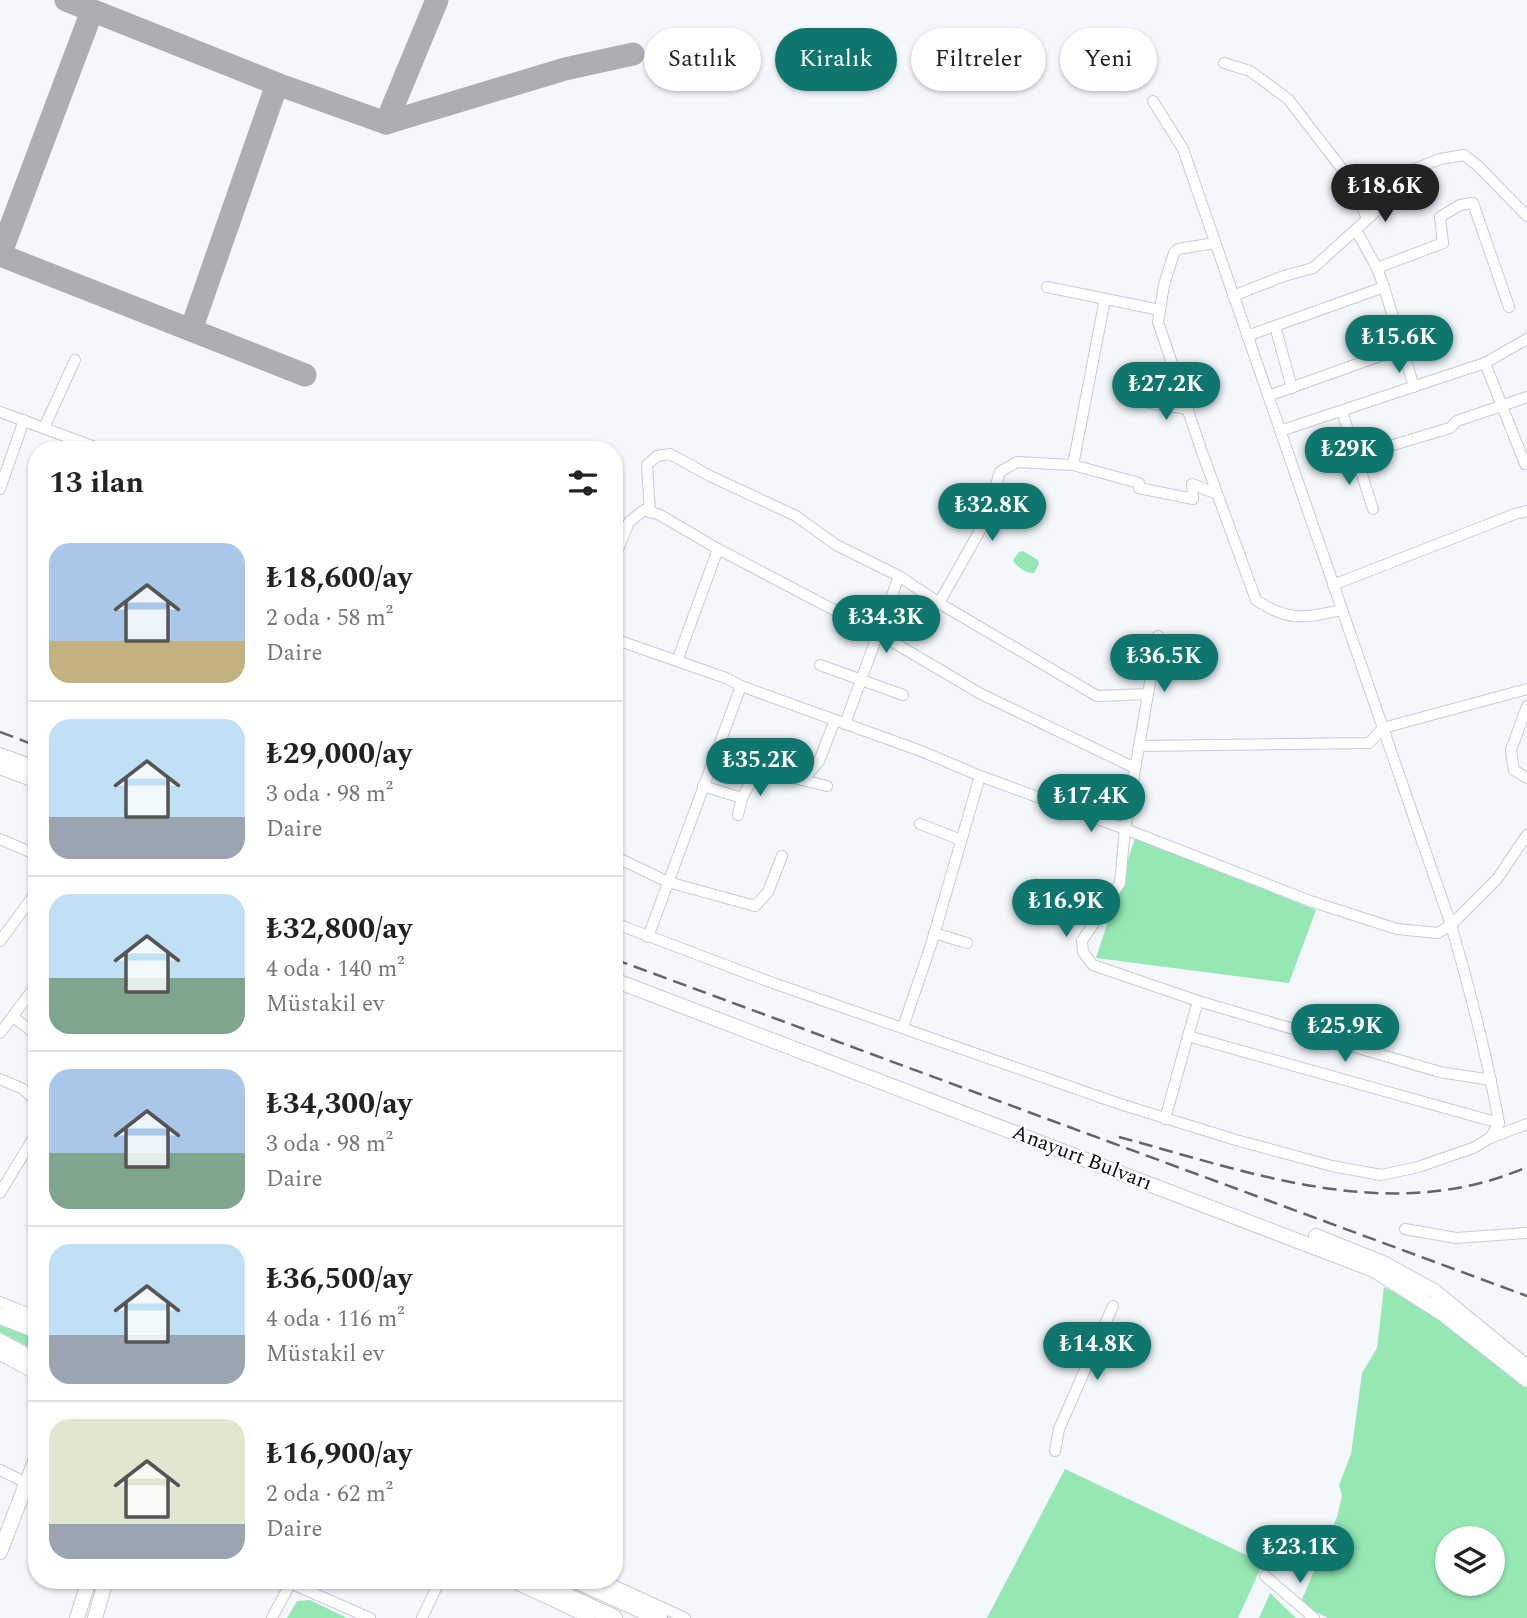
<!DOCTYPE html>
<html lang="tr">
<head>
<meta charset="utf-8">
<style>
	body { margin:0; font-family:Spectral,serif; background:#f6f6f6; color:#222; height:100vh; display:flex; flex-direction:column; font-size:26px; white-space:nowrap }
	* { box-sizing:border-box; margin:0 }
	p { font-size:23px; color:#767676 }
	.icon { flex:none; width:38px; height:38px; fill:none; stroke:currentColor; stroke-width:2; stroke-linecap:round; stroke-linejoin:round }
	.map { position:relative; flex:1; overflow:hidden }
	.side { position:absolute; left:28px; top:441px; width:595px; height:1148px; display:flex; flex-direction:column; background:#fff; border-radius:28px; box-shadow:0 2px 5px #0004 }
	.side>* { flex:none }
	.banner { position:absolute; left:644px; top:28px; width:665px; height:63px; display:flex; gap:14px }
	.buttons { position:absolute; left:1435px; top:1526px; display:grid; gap:14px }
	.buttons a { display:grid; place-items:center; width:70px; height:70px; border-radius:50%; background:#fff; box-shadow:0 2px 5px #0004; font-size:35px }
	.price { position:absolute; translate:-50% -60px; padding:0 16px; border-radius:24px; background:#0f766e; color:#fff; font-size:23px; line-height:46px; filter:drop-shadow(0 2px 4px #0008) }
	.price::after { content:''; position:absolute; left:50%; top:42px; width:21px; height:16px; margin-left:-10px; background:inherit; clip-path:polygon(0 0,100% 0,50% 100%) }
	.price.current { background:#222; color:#fff }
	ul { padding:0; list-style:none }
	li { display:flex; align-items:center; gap:21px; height:175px; padding:0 21px }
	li+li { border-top:2px solid #e0e0e0 }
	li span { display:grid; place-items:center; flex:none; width:196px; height:140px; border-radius:21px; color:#555 }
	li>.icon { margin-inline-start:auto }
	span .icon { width:84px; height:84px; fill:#fffc; stroke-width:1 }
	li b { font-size:30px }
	h2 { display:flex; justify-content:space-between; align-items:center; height:84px; padding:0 21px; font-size:30px }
	.tag { padding:0 24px; border-radius:32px; background:#fff; box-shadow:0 2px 5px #0004; font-size:24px; line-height:63px }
	.tag.current { background:#0f766e; color:#fff }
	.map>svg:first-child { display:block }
	.green { fill:#95e8b4; fill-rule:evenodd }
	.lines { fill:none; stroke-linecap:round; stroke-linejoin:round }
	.taxiway { stroke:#abaeb3; stroke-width:23 }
	.minor-casing { stroke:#c6ccd5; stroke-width:12 }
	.major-casing { stroke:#c6ccd5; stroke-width:16 }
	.highway-casing { stroke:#c6ccd5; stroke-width:18 }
	.minor { stroke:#fff; stroke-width:10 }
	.major { stroke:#fff; stroke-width:14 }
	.highway { stroke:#fff; stroke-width:16 }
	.rail { stroke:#626569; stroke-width:2.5; stroke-dasharray:14 7; stroke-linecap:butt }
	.labels { text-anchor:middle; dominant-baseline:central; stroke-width:5; stroke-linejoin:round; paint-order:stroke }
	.street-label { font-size:21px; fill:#0d0f12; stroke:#fff }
</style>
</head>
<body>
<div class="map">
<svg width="1527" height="1618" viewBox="0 0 1527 1618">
	<rect width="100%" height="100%" fill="#f4f8fd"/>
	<g class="green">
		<path d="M1023,551L1038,560L1039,564L1034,573C1027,574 1016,567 1013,560L1019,552Z"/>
		<polygon points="1135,838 1316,910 1289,983 1096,958"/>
		<path d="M1384,1287L1446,1319L1527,1385V1618H1328L1300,1604L1337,1517L1342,1496L1339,1485L1351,1454L1362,1373L1377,1348ZM1447,1538H1493V1584H1447Z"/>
		<polygon points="0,1322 37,1336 37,1351 0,1332"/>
		<polygon points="1065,1469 1263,1563 1238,1618 987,1618"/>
		<polygon points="1270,1593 1296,1618 1259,1618"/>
		<polygon points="310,1600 347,1618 287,1618 297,1601"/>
	</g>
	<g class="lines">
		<g class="taxiway">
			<polyline points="66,0 277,84 386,123 565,69 633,54"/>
			<polyline points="92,11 0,255 305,375"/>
			<polyline points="386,123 437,0"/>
			<polyline points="191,330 277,84"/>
		</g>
		<g class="minor-casing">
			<g id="minor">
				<polyline points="1224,63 1250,71 1288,99 1353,183 1367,219"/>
				<polyline points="1356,230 1377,268 1384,287"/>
				<path d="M1215,243L1178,249L1174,253L1164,285L1158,322L1202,452L1256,600C1289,622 1304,618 1342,610"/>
				<polyline points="1377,268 1443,243 1440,217 1460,205 1473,203 1509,307"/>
				<polyline points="1047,287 1160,310"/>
				<polyline points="1233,296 1284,276 1313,268 1383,205 1410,171 1440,159 1464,155 1478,166 1527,216"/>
				<polyline points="1275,326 1292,388"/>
				<polyline points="1247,336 1384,287 1414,387"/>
				<polyline points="1485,363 1525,464 1527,464"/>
				<polyline points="1180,384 1208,391"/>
				<polyline points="1268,396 1402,348"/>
				<polyline points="1149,403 1188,409"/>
				<polyline points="1342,411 1356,456 1450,428 1457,421 1527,397"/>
				<polyline points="0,412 103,450"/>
				<polyline points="44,428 75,360"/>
				<polyline points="1280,431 1485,363 1527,339"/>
				<polyline points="1356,456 1373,509"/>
				<polyline points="1073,465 1105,299"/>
				<polyline points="0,489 24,420"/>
				<polyline points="650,512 647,465 657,456 670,454 710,476 796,516 836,545 899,576 939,603 1097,696 1148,694"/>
				<polyline points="614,559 629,522 644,510 660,515 718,549 876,632 979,693 1135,768"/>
				<polyline points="1333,585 1515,514 1527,511"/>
				<polyline points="939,603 983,525 1000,472 1017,462 1073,465 1139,483 1139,488 1193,499 1192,484 1217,494"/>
				<polyline points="614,639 726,678 741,686 921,751 980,776 1125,829 1310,901 1397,929 1438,933 1451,925 1497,879 1527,835"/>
				<polyline points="677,661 718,549"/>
				<polyline points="820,665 903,695"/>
				<polyline points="1527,706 1511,750 1514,770 1527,778"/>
				<polyline points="845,724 899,576"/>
				<polyline points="1139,746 1158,636"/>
				<polyline points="803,780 819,761 835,720"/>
				<polyline points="703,786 742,798 750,783 765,771 827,786"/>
				<polyline points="738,815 742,798"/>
				<polyline points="920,824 961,840"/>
				<polyline points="0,839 37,855"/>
				<polyline points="614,856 668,882 755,906 768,892 782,856"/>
				<path d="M614,923L773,983L1120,1104L1236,1140L1332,1166L1381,1175L1418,1167L1473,1148L1490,1138L1499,1123C1487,1056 1470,990 1451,925L1183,149L1153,101"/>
				<polyline points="934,933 967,943"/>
				<polyline points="648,937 741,686"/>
				<polyline points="0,941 37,891"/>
				<polyline points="1198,1001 1188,1036 1499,1123"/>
				<polyline points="13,1017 37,1035"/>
				<polyline points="903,1027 931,945 980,776"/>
				<polyline points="0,1033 37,984"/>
				<polyline points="0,1079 23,1089 37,1102"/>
				<polyline points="1491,1080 1440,1072 1198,1001 1093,965 1083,952 1082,941 1120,883 1125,829 1139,746 1369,743 1383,728 1527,689"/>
				<polyline points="1165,1119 1188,1036"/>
				<polyline points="1490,1138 1527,1124"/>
				<polyline points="0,1193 37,1132"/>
				<polyline points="1405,1229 1456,1238 1527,1233"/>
				<polyline points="0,1302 37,1317"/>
				<polyline points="0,1355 37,1375"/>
				<polyline points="1055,1451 1059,1429 1113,1306"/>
				<polyline points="0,1470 25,1482"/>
				<polyline points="1265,1576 1314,1618"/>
				<polyline points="283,1580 370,1618"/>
				<polyline points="507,1580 589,1618"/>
				<polyline points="602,1580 685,1618"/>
				<polyline points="272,1618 290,1584"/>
				<polyline points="422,1618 440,1580"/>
			</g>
		</g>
		<g class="major-casing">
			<g id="major">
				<polyline points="0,755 37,769"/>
				<polyline points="0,767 37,781"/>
				<polyline points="614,980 1374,1270 1443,1314 1527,1380"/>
				<polyline points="1316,1236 1385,1264 1434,1291 1527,1367"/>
				<polyline points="0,1552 37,1456"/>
				<polyline points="77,1618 89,1580"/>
				<polyline points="95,1618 106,1580"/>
			</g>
		</g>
		<g class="highway-casing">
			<g id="highway">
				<polyline points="0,1316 37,1330"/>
				<polyline points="0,1342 37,1362"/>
				<polyline points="532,1580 614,1618"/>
				<polyline points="576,1580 659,1618"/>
			</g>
		</g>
		<use href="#minor" class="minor"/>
		<use href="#major" class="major"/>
		<use href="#highway" class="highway"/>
		<g class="rail">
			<polyline points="0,732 37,746"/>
			<polyline points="614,959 1527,1296"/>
			<path d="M1119,1137C1252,1173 1392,1226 1527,1167"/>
		</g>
	</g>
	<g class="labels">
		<g class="street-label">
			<text transform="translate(1082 1158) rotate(21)">Anayurt Bulvarı</text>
		</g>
	</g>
</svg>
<div class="buttons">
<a><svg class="icon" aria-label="layers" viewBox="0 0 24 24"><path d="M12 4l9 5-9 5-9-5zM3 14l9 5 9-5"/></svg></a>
</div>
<b class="price current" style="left:1385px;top:224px">₺18.6K</b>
<b class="price" style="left:1399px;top:375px">₺15.6K</b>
<b class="price" style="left:1166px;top:422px">₺27.2K</b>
<b class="price" style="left:1349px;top:487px">₺29K</b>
<b class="price" style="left:992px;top:543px">₺32.8K</b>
<b class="price" style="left:886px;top:655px">₺34.3K</b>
<b class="price" style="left:1164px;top:694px">₺36.5K</b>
<b class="price" style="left:760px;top:798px">₺35.2K</b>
<b class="price" style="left:1091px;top:834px">₺17.4K</b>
<b class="price" style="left:1066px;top:939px">₺16.9K</b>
<b class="price" style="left:1345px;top:1064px">₺25.9K</b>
<b class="price" style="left:1097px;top:1382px">₺14.8K</b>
<b class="price" style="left:1300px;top:1585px">₺23.1K</b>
<div class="banner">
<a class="tag">Satılık</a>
<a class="tag current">Kiralık</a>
<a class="tag">Filtreler</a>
<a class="tag">Yeni</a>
</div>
<section class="side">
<h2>13 ilan<svg class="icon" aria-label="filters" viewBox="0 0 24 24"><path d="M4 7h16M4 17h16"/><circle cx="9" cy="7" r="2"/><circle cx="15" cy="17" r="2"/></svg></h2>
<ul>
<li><span style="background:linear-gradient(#a9c7e8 70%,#c2b280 0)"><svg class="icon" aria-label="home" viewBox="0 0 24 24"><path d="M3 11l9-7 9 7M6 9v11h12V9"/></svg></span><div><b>₺18,600/ay</b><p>2 oda · 58 m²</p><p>Daire</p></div></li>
<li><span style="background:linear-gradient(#bfe0f5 70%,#9aa5b1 0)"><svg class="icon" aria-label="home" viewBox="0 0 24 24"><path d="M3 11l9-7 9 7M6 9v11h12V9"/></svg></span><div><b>₺29,000/ay</b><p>3 oda · 98 m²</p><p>Daire</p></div></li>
<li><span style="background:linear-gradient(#bfe0f5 60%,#7fa58c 0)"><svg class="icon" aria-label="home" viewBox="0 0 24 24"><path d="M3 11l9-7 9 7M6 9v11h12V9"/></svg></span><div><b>₺32,800/ay</b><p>4 oda · 140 m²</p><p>Müstakil ev</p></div></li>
<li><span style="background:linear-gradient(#a9c7e8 60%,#7fa58c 0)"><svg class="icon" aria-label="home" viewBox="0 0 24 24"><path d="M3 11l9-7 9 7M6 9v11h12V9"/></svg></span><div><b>₺34,300/ay</b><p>3 oda · 98 m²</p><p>Daire</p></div></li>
<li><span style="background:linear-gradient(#bfe0f5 65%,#9aa5b1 0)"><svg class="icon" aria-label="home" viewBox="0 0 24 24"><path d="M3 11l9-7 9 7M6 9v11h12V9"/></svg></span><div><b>₺36,500/ay</b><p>4 oda · 116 m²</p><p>Müstakil ev</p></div></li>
<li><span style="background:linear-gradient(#dfe7d0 75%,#9aa5b1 0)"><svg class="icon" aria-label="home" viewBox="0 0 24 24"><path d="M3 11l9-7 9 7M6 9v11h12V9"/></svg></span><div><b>₺16,900/ay</b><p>2 oda · 62 m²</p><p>Daire</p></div></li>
</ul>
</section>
</div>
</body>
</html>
